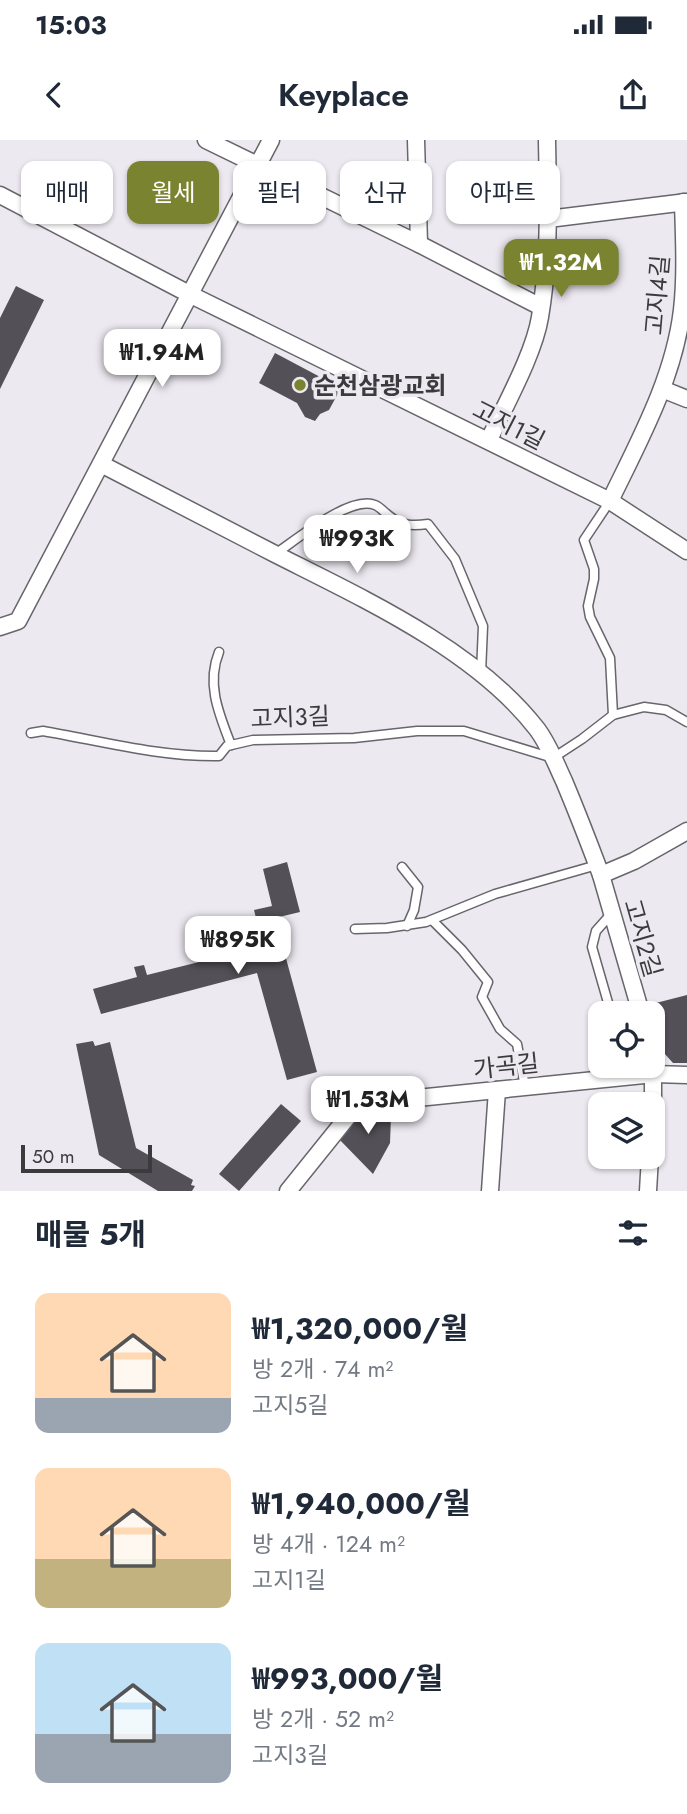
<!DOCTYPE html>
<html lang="ko">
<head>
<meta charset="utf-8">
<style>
	body { margin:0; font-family:Jost,"Noto Sans KR",sans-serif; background:#f2f2f3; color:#1f2937; height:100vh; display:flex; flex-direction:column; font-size:26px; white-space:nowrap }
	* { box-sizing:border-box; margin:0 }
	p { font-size:23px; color:#747a83 }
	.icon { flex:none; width:38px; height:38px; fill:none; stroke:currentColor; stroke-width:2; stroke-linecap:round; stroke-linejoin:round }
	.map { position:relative; height:1051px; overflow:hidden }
	.drawer { display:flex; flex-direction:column; background:#fff; flex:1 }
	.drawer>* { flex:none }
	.banner { position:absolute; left:21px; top:21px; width:646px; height:63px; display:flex; gap:14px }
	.tools { position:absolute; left:588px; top:861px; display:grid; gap:14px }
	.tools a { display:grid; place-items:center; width:77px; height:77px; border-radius:14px; background:#fff; box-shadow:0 2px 5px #0004; font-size:35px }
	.scale { position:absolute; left:21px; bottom:18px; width:131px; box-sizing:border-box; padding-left:7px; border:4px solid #3b3a3d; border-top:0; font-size:19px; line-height:24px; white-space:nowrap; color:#3b3a3d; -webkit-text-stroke:5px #ede9f1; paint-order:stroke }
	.price { position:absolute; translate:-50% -60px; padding:0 16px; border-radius:14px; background:#fff; color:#222; font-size:23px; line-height:46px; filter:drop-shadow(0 2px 4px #0008) }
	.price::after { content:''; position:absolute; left:50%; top:42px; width:21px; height:16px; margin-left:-10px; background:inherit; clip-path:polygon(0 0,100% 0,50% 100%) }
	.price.current { background:#7a8430; color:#fff }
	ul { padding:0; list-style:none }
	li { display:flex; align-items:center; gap:21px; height:175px; padding:0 35px }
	li span { display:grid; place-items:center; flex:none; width:196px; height:140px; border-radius:14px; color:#555 }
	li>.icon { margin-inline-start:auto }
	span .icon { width:84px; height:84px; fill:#fffc; stroke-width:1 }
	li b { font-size:30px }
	h2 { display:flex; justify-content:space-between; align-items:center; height:84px; padding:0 35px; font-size:30px }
	.tag { padding:0 24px; border-radius:14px; background:#fff; box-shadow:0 2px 5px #0004; font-size:24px; line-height:63px }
	.tag.current { background:#7a8430; color:#fff }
	.status { display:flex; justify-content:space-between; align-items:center; height:49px; padding:0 35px; background:#fff; direction:ltr }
	.status svg { height:19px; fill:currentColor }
	header { display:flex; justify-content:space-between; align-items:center; height:91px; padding:0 35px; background:#fff; font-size:32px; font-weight:600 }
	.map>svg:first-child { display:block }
	.building { fill:#535057 }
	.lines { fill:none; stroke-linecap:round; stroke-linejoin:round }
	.service-casing { stroke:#68656c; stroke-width:11 }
	.minor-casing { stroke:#68656c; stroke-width:19 }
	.service { stroke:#fff; stroke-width:8 }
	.minor { stroke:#fff; stroke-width:16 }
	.poi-dot { fill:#7a8430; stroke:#ede9f1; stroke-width:2.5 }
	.labels { text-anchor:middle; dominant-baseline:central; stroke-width:7; stroke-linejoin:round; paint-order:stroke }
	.street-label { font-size:24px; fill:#3b3a3d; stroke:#ede9f1 }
	.poi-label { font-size:24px; font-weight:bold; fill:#3b3a3d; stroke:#ede9f1; text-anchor:start }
</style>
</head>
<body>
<div class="status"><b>15:03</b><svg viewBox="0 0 49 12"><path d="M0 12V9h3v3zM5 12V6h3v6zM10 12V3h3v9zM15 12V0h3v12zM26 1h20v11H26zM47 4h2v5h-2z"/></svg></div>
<header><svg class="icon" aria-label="back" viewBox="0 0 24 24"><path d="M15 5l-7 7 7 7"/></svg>Keyplace<svg class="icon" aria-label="share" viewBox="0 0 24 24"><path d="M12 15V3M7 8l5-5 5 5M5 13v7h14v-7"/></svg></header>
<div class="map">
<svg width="687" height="1051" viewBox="0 0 687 1051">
	<rect width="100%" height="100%" fill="#ede9f1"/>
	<g class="building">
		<polygon points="16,146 44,160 0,249 0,178"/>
		<polygon points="275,213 341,248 329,270 320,274 315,281 305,277 297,263 259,243"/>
		<polygon points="287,722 300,772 275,778 317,932 287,940 257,833 101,874 93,849 137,837 134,827 144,825 147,835 219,817 216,806 225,803 228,814 251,809 243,780 256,778 254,770 272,766 263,729"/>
		<polygon points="687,855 687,923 673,923 664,913 652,864"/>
		<polygon points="93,901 95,906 110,902 136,1008 193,1040 191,1045 195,1046 192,1051 158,1051 99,1015 76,904"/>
		<polygon points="281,964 301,981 239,1051 219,1034"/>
		<polygon points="380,965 391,976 390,1003 373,1034 337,997 359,969"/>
	</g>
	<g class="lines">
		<g class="service-casing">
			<g id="service">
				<polyline points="610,361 584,400 594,429 594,439 588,466 590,477 610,518 613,575"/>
				<path d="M275,414C296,400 350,355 375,365C380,367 384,372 388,375C401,386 412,386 428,384L455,419L483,486L481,533"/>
				<path d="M219,512C206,544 219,574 231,605"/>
				<path d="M31,593L43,591C101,601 160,617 219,616L227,606L253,600L354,598L417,591H464L553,618L582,599L613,575L644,567L666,570L687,582"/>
				<polyline points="402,727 418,747 414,770 407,786"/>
				<polyline points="432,780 462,810 488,842 482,857 500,889 517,904 525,947"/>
				<polyline points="355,789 387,788 426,782 495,754 597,725"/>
				<polyline points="611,873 592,807 596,791 612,773"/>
			</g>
		</g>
		<g class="minor-casing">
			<g id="minor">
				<polyline points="206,0 419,104 541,167"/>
				<polyline points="416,0 419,104"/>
				<polyline points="0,55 191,155 610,361 687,411"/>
				<polyline points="548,79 687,62"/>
				<polyline points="662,249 687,259"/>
				<path d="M489,300C505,265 534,214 540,177C550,118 548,59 547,0"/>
				<path d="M101,324C159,354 217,384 275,414C364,459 476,510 537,589C549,605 556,624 564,641C577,672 589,703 601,735"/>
				<path d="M610,361C639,301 674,238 682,170C686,135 684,98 683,62"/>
				<polyline points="0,487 18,481 271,0"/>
				<polyline points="641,873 601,735 634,721 687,691"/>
				<polyline points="653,964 653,913"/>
				<polyline points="288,1051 358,964 654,934 687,935"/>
				<polyline points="490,1051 497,950"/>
				<polyline points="648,1051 650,1017"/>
			</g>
		</g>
		<use href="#service" class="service"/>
		<use href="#minor" class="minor"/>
	</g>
	<circle class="poi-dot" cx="300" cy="245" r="7"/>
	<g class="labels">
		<g class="street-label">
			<text transform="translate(657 155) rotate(-85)">고지4길</text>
			<text transform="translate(509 285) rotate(27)">고지1길</text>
			<text transform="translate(290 577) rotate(-2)">고지3길</text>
			<text transform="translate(643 798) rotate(74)">고지2길</text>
			<text transform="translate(506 926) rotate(-6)">가곡길</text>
		</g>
		<g class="poi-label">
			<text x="314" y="245">순천삼광교회</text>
		</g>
	</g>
</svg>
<div class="tools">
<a><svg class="icon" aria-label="locate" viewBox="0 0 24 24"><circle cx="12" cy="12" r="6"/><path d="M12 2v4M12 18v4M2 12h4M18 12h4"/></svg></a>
<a><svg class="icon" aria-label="layers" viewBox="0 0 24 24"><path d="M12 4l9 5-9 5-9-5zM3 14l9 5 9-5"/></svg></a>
</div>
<div class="scale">50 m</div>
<b class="price current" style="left:561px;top:159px">₩1.32M</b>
<b class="price" style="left:162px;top:249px">₩1.94M</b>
<b class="price" style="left:357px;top:435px">₩993K</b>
<b class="price" style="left:238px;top:836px">₩895K</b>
<b class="price" style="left:368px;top:996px">₩1.53M</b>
<div class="banner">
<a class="tag">매매</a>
<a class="tag current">월세</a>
<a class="tag">필터</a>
<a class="tag">신규</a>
<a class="tag">아파트</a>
</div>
</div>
<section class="drawer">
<h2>매물 5개<svg class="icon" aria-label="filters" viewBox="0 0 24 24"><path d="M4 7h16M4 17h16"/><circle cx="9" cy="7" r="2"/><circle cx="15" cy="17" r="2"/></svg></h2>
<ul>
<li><span style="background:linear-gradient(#ffd9b3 75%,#9aa5b1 0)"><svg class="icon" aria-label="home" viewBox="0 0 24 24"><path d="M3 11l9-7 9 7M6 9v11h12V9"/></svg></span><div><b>₩1,320,000/월</b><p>방 2개 · 74 m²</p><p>고지5길</p></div></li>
<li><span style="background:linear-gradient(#ffd9b3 65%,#c2b280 0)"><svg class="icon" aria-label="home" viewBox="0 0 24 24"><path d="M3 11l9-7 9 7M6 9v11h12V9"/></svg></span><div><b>₩1,940,000/월</b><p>방 4개 · 124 m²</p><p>고지1길</p></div></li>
<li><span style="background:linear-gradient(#bfe0f5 65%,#9aa5b1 0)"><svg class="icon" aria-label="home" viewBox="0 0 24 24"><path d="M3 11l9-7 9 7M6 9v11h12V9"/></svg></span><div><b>₩993,000/월</b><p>방 2개 · 52 m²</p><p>고지3길</p></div></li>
</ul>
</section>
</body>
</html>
